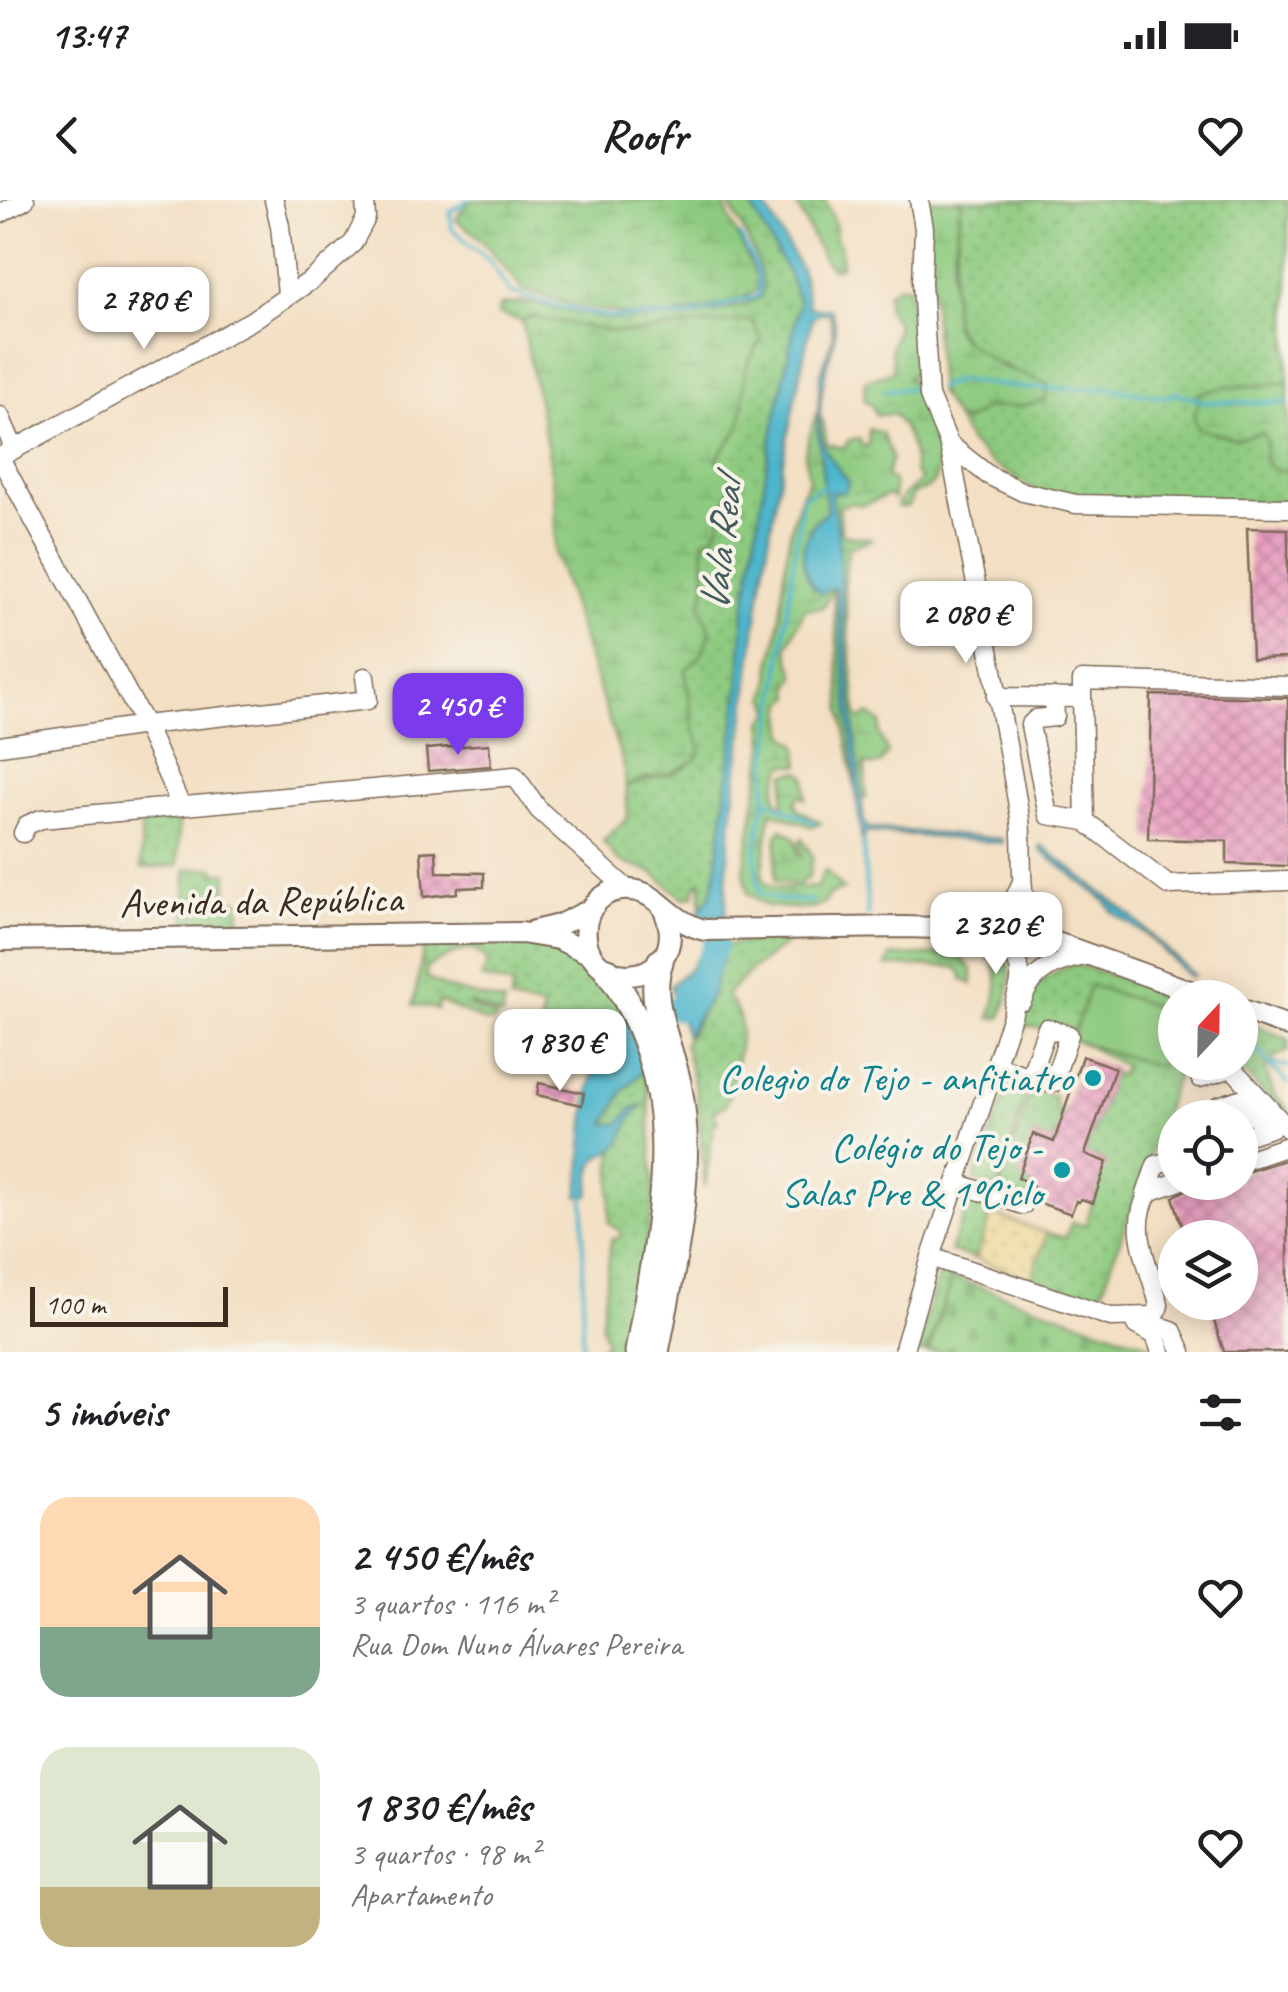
<!DOCTYPE html>
<html lang="pt">
<head>
<meta charset="utf-8">
<style>
	body { margin:0; font-family:Caveat,sans-serif; background:#f6f6f6; color:#202124; height:100vh; display:flex; flex-direction:column; font-size:38px; white-space:nowrap }
	* { box-sizing:border-box; margin:0 }
	p { font-size:32px; color:#757577 }
	.icon { flex:none; width:55px; height:55px; fill:none; stroke:currentColor; stroke-width:2; stroke-linecap:round; stroke-linejoin:round }
	.map { position:relative; height:1152px; overflow:hidden }
	.details { display:flex; flex-direction:column; background:#fff; flex:1 }
	.details>* { flex:none }
	.needle { width:65px; rotate:22deg }
	.fabs { position:absolute; left:1158px; top:780px; display:grid; gap:20px }
	.fabs a { display:grid; place-items:center; width:100px; height:100px; border-radius:50%; background:#fff; box-shadow:0 5px 25px #0003; font-size:50px }
	.scale { position:absolute; left:30px; bottom:25px; width:198px; box-sizing:border-box; padding-left:10px; border:5px solid #3b2a1e; border-top:0; font-size:28px; line-height:35px; white-space:nowrap; color:#3b2a1e; -webkit-text-stroke:8px #f7f3e8; paint-order:stroke }
	.price { position:absolute; translate:-50% -85px; padding:0 22px; border-radius:20px; background:#fff; color:#222; font-size:32px; line-height:65px; filter:drop-shadow(0 2px 5px #0008) }
	.price::after { content:''; position:absolute; left:50%; top:60px; width:30px; height:22px; margin-left:-15px; background:inherit; clip-path:polygon(0 0,100% 0,50% 100%) }
	.price.current { background:#7c3aed; color:#fff }
	ul { padding:0; list-style:none }
	li { display:flex; align-items:center; gap:30px; height:250px; padding:0 40px }
	li span { display:grid; place-items:center; flex:none; width:280px; height:200px; border-radius:30px; color:#555 }
	li>.icon { margin-inline-start:auto }
	span .icon { width:120px; height:120px; fill:#fffc; stroke-width:1 }
	li b { font-size:42px }
	h2 { display:flex; justify-content:space-between; align-items:center; height:120px; padding:0 40px; font-size:42px }
	.status { display:flex; justify-content:space-between; align-items:center; height:70px; padding:0 50px; background:#fff; direction:ltr }
	.status svg { height:28px; fill:currentColor }
	header { display:flex; justify-content:space-between; align-items:center; height:130px; padding:0 40px; background:#fff; font-size:45px; font-weight:700 }
	.map>svg:first-child { display:block }
	.grass { fill:url(#grass-dots); stroke:#647a4f; stroke-width:2.5 }
	.wetland { fill:url(#wetland-marsh); stroke:#647a4f; stroke-width:2.5 }
	.sand { fill:url(#sand-dots); stroke:#94825e; stroke-width:2.5 }
	.cemetery { fill:url(#cemetery-stones); stroke:#647a4f; stroke-width:2.5 }
	.pitch { fill:#8ecb80; stroke:#647a4f; stroke-width:2.5 }
	.water { fill:#4eb6cc; stroke:#447075; stroke-width:2.5 }
	.lines { fill:none; stroke-linecap:round; stroke-linejoin:round }
	.stream { stroke:#4eb6cc; stroke-width:4 }
	.river { stroke:#4eb6cc; stroke-width:25 }
	.building { fill:url(#building-cross-hatch) }
	.minor-casing { stroke:#7b6958; stroke-width:21 }
	.major-casing { stroke:#7b6958; stroke-width:24 }
	.highway-casing { stroke:#7b6958; stroke-width:29 }
	.minor { stroke:#fff; stroke-width:18 }
	.major { stroke:#fff; stroke-width:20 }
	.highway { stroke:#fff; stroke-width:25 }
	.culture-dot { fill:#0f9aa8; stroke:#f7f3e8; stroke-width:4 }
	.labels { text-anchor:middle; dominant-baseline:central; stroke-width:8; stroke-linejoin:round; paint-order:stroke }
	.street-label { font-size:40px; fill:#3b2a1e; stroke:#f7f3e8 }
	.culture-label { font-size:40px; fill:#0d838f; stroke:#f7f3e8; text-anchor:end }
	.water-label { font-size:42px; font-style:italic; fill:#425b5b; stroke:#f7f3e8 }
</style>
</head>
<body>
<div class="status"><b>13:47</b><svg viewBox="0 0 49 12"><path d="M0 12V9h3v3zM5 12V6h3v6zM10 12V3h3v9zM15 12V0h3v12zM26 1h20v11H26zM47 4h2v5h-2z"/></svg></div>
<header><svg class="icon" aria-label="back" viewBox="0 0 24 24"><path d="M15 5l-7 7 7 7"/></svg>Roofr<svg class="icon" aria-label="heart" viewBox="0 0 24 24"><path d="M12 20l-8-8c-3-5 5-10 8-4 3-6 11-1 8 4z"/></svg></header>
<div class="map">
<svg width="1288" height="1152" viewBox="0 0 1288 1152">
	<defs>
		<pattern id="grass-dots" width="8" height="8" patternUnits="userSpaceOnUse" patternTransform="scale(2.5)"><rect width="8" height="8" fill="#8ecb80"/><path d="M2 2h.1M6 6h.1" fill="none" stroke="#7bae6e" stroke-width="1.8" stroke-linecap="round"/></pattern>
		<pattern id="wetland-marsh" width="20" height="14" patternUnits="userSpaceOnUse" patternTransform="scale(2.5)"><rect width="20" height="14" fill="#8ecb80"/><path d="M1 5h8M5 5V1M11 12h8M15 12V8" fill="none" stroke="#7bae6e"/></pattern>
		<pattern id="sand-dots" width="8" height="8" patternUnits="userSpaceOnUse" patternTransform="scale(2.5)"><rect width="8" height="8" fill="#eeda9e"/><path d="M2 2h.1M6 6h.1" fill="none" stroke="#cdbb88" stroke-width="1.8" stroke-linecap="round"/></pattern>
		<pattern id="cemetery-stones" width="16" height="16" patternUnits="userSpaceOnUse" patternTransform="scale(2.5)"><rect width="16" height="16" fill="#8ecb80"/><path d="M2 7V4a2 2 0 0 1 4 0v3zM10 15v-3a2 2 0 0 1 4 0v3z" fill="#7bae6e"/></pattern>
		<pattern id="building-cross-hatch" width="8" height="8" patternUnits="userSpaceOnUse" patternTransform="scale(2.5)"><rect width="8" height="8" fill="#e99dc1"/><path d="M0 0l8 8M0 8l8-8" fill="none" stroke="#be809c"/></pattern>
	</defs>
	<rect width="100%" height="100%" fill="#f7f3e8"/>
	<filter id="ink" filterUnits="userSpaceOnUse"><feTurbulence type="fractalNoise" baseFrequency=".01" numOctaves="2"/><feDisplacementMap in="SourceGraphic" scale="20" xChannelSelector="R" yChannelSelector="G"/><feConvolveMatrix kernelMatrix="1 2 1 2 8 2 1 2 1" color-interpolation-filters="sRGB"/></filter>
	<filter id="wash" filterUnits="userSpaceOnUse"><feTurbulence type="fractalNoise" baseFrequency=".0048" numOctaves="4" result="noise"/><feDisplacementMap in="SourceGraphic" scale="40" xChannelSelector="R" yChannelSelector="G"/><feGaussianBlur stdDeviation="2.25" result="paint"/><feColorMatrix in="noise" values="0 0 0 0 0 0 0 0 0 0 0 0 0 0 0 0 0 1.4 0 .05"/><feComposite in="paint" operator="in"/></filter>
	<g filter="url(#wash)">
		<rect width="100%" height="100%" fill="#f3dfc3"/>
		<g class="grass">
			<path d="M726,0H748L789,75L799,102L770,246L744,413L739,489L716,675L710,698L701,707V681L695,687L694,696L683,698L652,672L618,661L603,641L628,617L626,587C648,576 690,576 700,550L694,529L685,469L700,457V405L706,387L703,340L717,332L733,277L716,260L723,245L736,233L744,164L754,148L752,120L637,132H613L530,118L522,121L498,114L501,105L526,102L610,119L632,120L687,118L743,105L761,97C769,73 740,22 726,0Z"/>
			<path d="M961,0H1288V303L1079,299L1039,292L991,263L970,243L955,218L964,222L984,208L1020,206L1026,175C914,136 960,88 961,0Z"/>
			<polygon points="179,620 178,666 141,668 141,622"/>
			<polygon points="215,668 215,673 227,672 227,700 239,701 240,720 186,723 186,669"/>
			<path d="M888,734L985,738C1020,757 1012,786 1001,818H990C1006,771 998,749 948,737L790,741L751,770L726,795C730,801 736,808 739,816C745,836 731,885 726,905L713,911L718,922L714,924L705,987L697,895L684,843L698,820L722,761L724,745L795,737Z"/>
			<path d="M537,741L572,751L613,792L629,818L610,835L596,865L558,855L559,838L540,836L542,808L510,801L513,786L481,778L488,764C474,735 447,758 427,767L426,777L446,788L504,803L502,817L471,803L470,806L497,818L494,822H486L439,801L437,809L413,805L424,746Z"/>
			<polygon points="958,754 972,769 972,784 962,779 963,775 956,767 887,766 891,756"/>
			<path d="M1074,764L1184,797L1175,798V813L1090,785L1075,830L1041,829L1026,825L1014,862L1009,855C1025,805 1021,784 1074,764Z"/>
			<polygon points="1175,819 1175,862 1201,863 1201,872 1193,876 1177,874 1099,1101 1031,1079 1047,1033 1065,1038 1072,1022 1085,1026 1106,962 1085,954 1113,873 1121,875 1124,866 1082,843 1158,867"/>
			<polygon points="1240,819 1288,839 1288,851 1272,858 1272,862 1278,864 1274,867 1275,872 1268,867 1265,869 1275,896 1288,909 1288,918 1234,863 1240,862"/>
			<path d="M643,871L648,887L654,1000L627,1152H597L606,1142L601,1126L611,1040L620,1037L622,1033L609,1023L613,950C627,936 625,915 643,906L638,905L619,924H605L623,891Z"/>
			<polygon points="1010,881 1028,887 997,988 974,980"/>
			<polygon points="1032,888 1055,897 1055,907 1064,913 1054,942 1033,935 1030,985 1033,986 1029,999 999,990"/>
			<polygon points="971,997 989,1002 985,1012 992,1014 976,1059 950,1051"/>
			<polygon points="939,1074 952,1078 927,1152 915,1152"/>
		</g>
		<g class="wetland">
			<polygon points="473,0 721,0 757,78 757,90 738,101 676,115 627,115 571,105 524,90 480,38 456,20 461,10"/>
			<polygon points="794,0 825,0 836,27 835,39 840,45 842,66 832,69 824,60"/>
			<polygon points="926,0 961,0 952,67 954,126 961,138 1000,166 1048,184 1045,201 1020,206 984,208 964,222 955,218 939,193"/>
			<path d="M898,86H909L920,164L907,179L920,183L930,215L927,222C937,247 951,286 914,293L908,306L901,308L897,306L902,297L921,280L914,272C915,252 907,230 893,214L876,215L872,205L864,200L865,181L893,171L891,148L897,124L887,109V93Z"/>
			<path d="M530,117L613,132H637L752,120L762,140C731,175 753,203 736,233C730,243 723,246 717,260L733,277L717,332L703,341L706,388L700,405L711,432L700,457L685,470L694,529L701,549L697,559L668,575L644,578L626,587L623,563L555,354L556,305L548,250L522,121Z"/>
			<polygon points="1288,182 1288,271 1273,269 1264,259 1267,243 1262,232 1237,239 1197,228 1194,217 1200,193 1222,188"/>
			<path d="M816,214L823,220L827,244L844,248L849,240L860,239L861,245L868,246L869,229L882,233L892,258L886,277L893,281L894,299L888,295L863,305L849,303L839,308L841,330L845,335L873,339L848,348L844,385L857,516L861,519L869,514L881,523L879,533L888,553L881,563L871,566L865,563L866,598L857,600L842,512L833,390L823,407L805,409L787,447L795,476L790,488L792,497L785,502L783,514L786,535L798,545L800,565H784C778,576 773,590 778,604H783L786,574L800,571L806,577V599L799,595L795,603L798,609L821,623L813,627L771,612L762,675L765,683L774,688H793V684L775,681L777,635L782,629L795,638L798,655L802,657L799,642L802,638L813,657L809,678L798,684L799,688L817,687L825,670L844,689L829,695L825,702L814,708L805,709L767,706L748,693L744,671L765,542L763,521L772,511L766,497C772,484 769,472 772,459C788,402 778,332 809,280L805,252Z"/>
		</g>
		<polygon class="sand" points="992,1014 1047,1033 1031,1079 976,1059"/>
		<polygon class="cemetery" points="953,1078 1153,1146 1150,1152 928,1152"/>
		<polygon class="pitch" points="1090,785 1175,813 1159,867 1072,840"/>
		<g class="water">
			<path d="M748,0H762L802,71L809,107L830,109C841,133 831,146 826,170C821,190 817,222 823,242C827,258 839,268 848,282L845,293L831,292L839,337L841,391L864,623L868,628L1002,639V643L869,632L864,635V645L861,637L836,390L834,387L821,394C795,372 798,330 827,312L817,226L820,177L833,136L830,113H818L812,119C785,241 762,364 748,488C740,566 725,637 726,716L698,717L701,707L710,698L716,674L739,489L744,413L770,246L799,102L789,75Z"/>
			<polygon points="1041,645 1129,714 1194,775 1190,777 1147,735 1114,713 1104,700 1040,650"/>
			<polygon points="724,745 712,794 686,836 670,786 691,767 704,746"/>
			<path d="M629,818L643,871L623,891L606,924H619L632,908L644,906C626,915 629,931 619,945C612,954 599,952 594,964C590,973 591,986 589,996H578C588,937 577,858 629,818Z"/>
		</g>
		<g class="lines">
			<g class="stream">
				<path d="M468,0L450,12L452,29L490,61L510,92L564,108L609,117H686L758,96C764,76 749,54 740,36"/>
				<polyline points="938,187 959,180 1023,188 1113,189 1165,197 1178,193 1205,202 1288,203"/>
				<polyline points="883,191 920,187"/>
				<path d="M766,600C758,629 751,664 761,693L776,699L813,701"/>
				<polyline points="816,623 766,600 766,575 802,297 827,284"/>
				<polyline points="863,641 868,716"/>
				<polyline points="1240,833 1288,883"/>
				<polyline points="1269,864 1288,866"/>
				<polyline points="582,1152 584,995"/>
			</g>
			<polyline class="river" points="676,808 701,780 715,745"/>
		</g>
		<g id="blocks">
			<g class="building">
				<polygon points="1247,328 1288,329 1288,458 1252,459"/>
				<polygon points="1151,495 1288,498 1288,666 1227,664 1227,641 1148,639"/>
				<polygon points="489,544 491,566 428,571 426,549"/>
				<polygon points="436,651 437,672 484,673 484,687 458,688 457,693 424,697 421,652"/>
				<polygon points="1082,856 1115,868 1085,954 1107,962 1093,1003 1081,999 1079,1002 1076,1001 1071,1014 1034,1001 1030,995 1033,986 1031,983 1018,978 1033,934 1054,942"/>
				<polygon points="539,883 584,893 582,905 537,895"/>
				<polygon points="1288,959 1288,1152 1224,1152 1208,1102 1240,1102 1240,1038 1186,1038 1173,997 1201,982 1240,982 1240,974"/>
			</g>
		</g>
	</g>
	<g filter="url(#ink)">
		<use href="#blocks" fill-opacity="0" stroke="#7b6958" stroke-width="2.5"/>
		<g class="lines">
			<g class="minor-casing">
				<g id="minor">
					<polyline points="274,0 280,26 287,94"/>
					<polyline points="919,0 924,28 922,83 929,196 949,244 988,275 1023,292 1076,304 1288,308"/>
					<polyline points="0,14 25,0"/>
					<polyline points="0,216 14,248"/>
					<path d="M949,244C972,367 998,489 1019,612C1026,655 1013,698 1040,737"/>
					<polyline points="0,257 251,121 313,79 353,43 366,18 365,0"/>
					<polyline points="0,258 145,525 181,606"/>
					<polyline points="1288,486 1082,480 1082,498 1085,621 1168,685 1288,681"/>
					<polyline points="996,497 1082,498"/>
					<polyline points="1054,497 1055,517 1036,519 1030,525 1048,615 1085,621"/>
					<polyline points="0,546 145,525 368,500 365,477"/>
					<polyline points="23,633 27,625 41,619 515,576 539,610 627,689"/>
					<path d="M1022,801C1033,768 1058,761 1090,755"/>
					<polyline points="997,866 1049,883 1053,883 1069,835 1047,828 1030,877"/>
					<polyline points="1200,878 1232,868 1288,929"/>
					<polyline points="1222,918 1218,906 1240,899 1266,929"/>
					<polyline points="1240,938 1273,927"/>
					<polyline points="1240,962 1288,946"/>
					<polyline points="956,983 1023,1005"/>
					<polyline points="1146,994 1156,965 1175,959"/>
					<path d="M931,1057L1111,1117L1152,1116L1157,1112L1159,1105C1150,1065 1127,1030 1149,992L1177,982"/>
					<polyline points="1140,1120 1172,1130 1182,1152"/>
					<polyline points="1136,1125 1155,1135 1161,1152"/>
					<path d="M903,1152L931,1057L1013,813C1013,802 1019,792 1020,781C1022,756 1005,741 986,729L1009,710L1021,684"/>
				</g>
			</g>
			<g class="major-casing">
				<g id="major">
					<path d="M663,708C671,725 674,743 662,759C654,769 641,775 628,775C570,775 572,685 631,690C659,692 671,723 705,730L904,727L1009,730L1040,737L1209,798"/>
					<polyline points="534,731 559,725 588,711"/>
					<polyline points="0,740 522,733 558,739 590,754"/>
					<polyline points="1240,809 1288,826"/>
				</g>
			</g>
			<g class="highway-casing">
				<g id="highway">
					<path d="M608,771C694,892 661,1018 638,1152"/>
					<path d="M656,1152C673,1063 696,973 678,883C670,844 646,800 660,762"/>
				</g>
			</g>
			<use href="#minor" class="minor"/>
			<use href="#major" class="major"/>
			<use href="#highway" class="highway"/>
		</g>
	</g>
	<g class="culture-dot">
		<circle cx="1093" cy="878" r="10"/>
		<circle cx="1062" cy="970" r="10"/>
	</g>
	<g class="labels">
		<g class="street-label">
			<text transform="translate(261 701) rotate(-1)">Avenida da República</text>
		</g>
		<g class="culture-label">
			<text x="1073" y="878">Colegio do Tejo - anfitiatro</text>
			<text x="1042" y="947">Colégio do Tejo -<tspan x="1042" dy="46">Salas Pre &amp; 1ºCiclo</tspan></text>
		</g>
		<g class="water-label">
			<text transform="translate(721 346) rotate(-83)">Vala Real</text>
		</g>
	</g>
</svg>
<div class="fabs">
<a><svg class="needle" viewBox="-14 -14 28 28"><path d="M0-13l5 13h-10z" fill="#e53935"/><path d="M0 13l5-13h-10z" fill="#757577"/></svg></a>
<a><svg class="icon" aria-label="locate" viewBox="0 0 24 24"><circle cx="12" cy="12" r="6"/><path d="M12 2v4M12 18v4M2 12h4M18 12h4"/></svg></a>
<a><svg class="icon" aria-label="layers" viewBox="0 0 24 24"><path d="M12 4l9 5-9 5-9-5zM3 14l9 5 9-5"/></svg></a>
</div>
<div class="scale">100 m</div>
<b class="price" style="left:144px;top:152px">2 780 €</b>
<b class="price" style="left:966px;top:466px">2 080 €</b>
<b class="price current" style="left:458px;top:558px">2 450 €</b>
<b class="price" style="left:996px;top:777px">2 320 €</b>
<b class="price" style="left:560px;top:894px">1 830 €</b>
</div>
<section class="details">
<h2>5 imóveis<svg class="icon" aria-label="filters" viewBox="0 0 24 24"><path d="M4 7h16M4 17h16"/><circle cx="9" cy="7" r="2"/><circle cx="15" cy="17" r="2"/></svg></h2>
<ul>
<li><span style="background:linear-gradient(#ffd9b3 65%,#7fa58c 0)"><svg class="icon" aria-label="home" viewBox="0 0 24 24"><path d="M3 11l9-7 9 7M6 9v11h12V9"/></svg></span><div><b>2 450 €/mês</b><p>3 quartos · 116 m²</p><p>Rua Dom Nuno Álvares Pereira</p></div><svg class="icon" aria-label="heart" viewBox="0 0 24 24"><path d="M12 20l-8-8c-3-5 5-10 8-4 3-6 11-1 8 4z"/></svg></li>
<li><span style="background:linear-gradient(#dfe7d0 70%,#c2b280 0)"><svg class="icon" aria-label="home" viewBox="0 0 24 24"><path d="M3 11l9-7 9 7M6 9v11h12V9"/></svg></span><div><b>1 830 €/mês</b><p>3 quartos · 98 m²</p><p>Apartamento</p></div><svg class="icon" aria-label="heart" viewBox="0 0 24 24"><path d="M12 20l-8-8c-3-5 5-10 8-4 3-6 11-1 8 4z"/></svg></li>
</ul>
</section>
</body>
</html>
